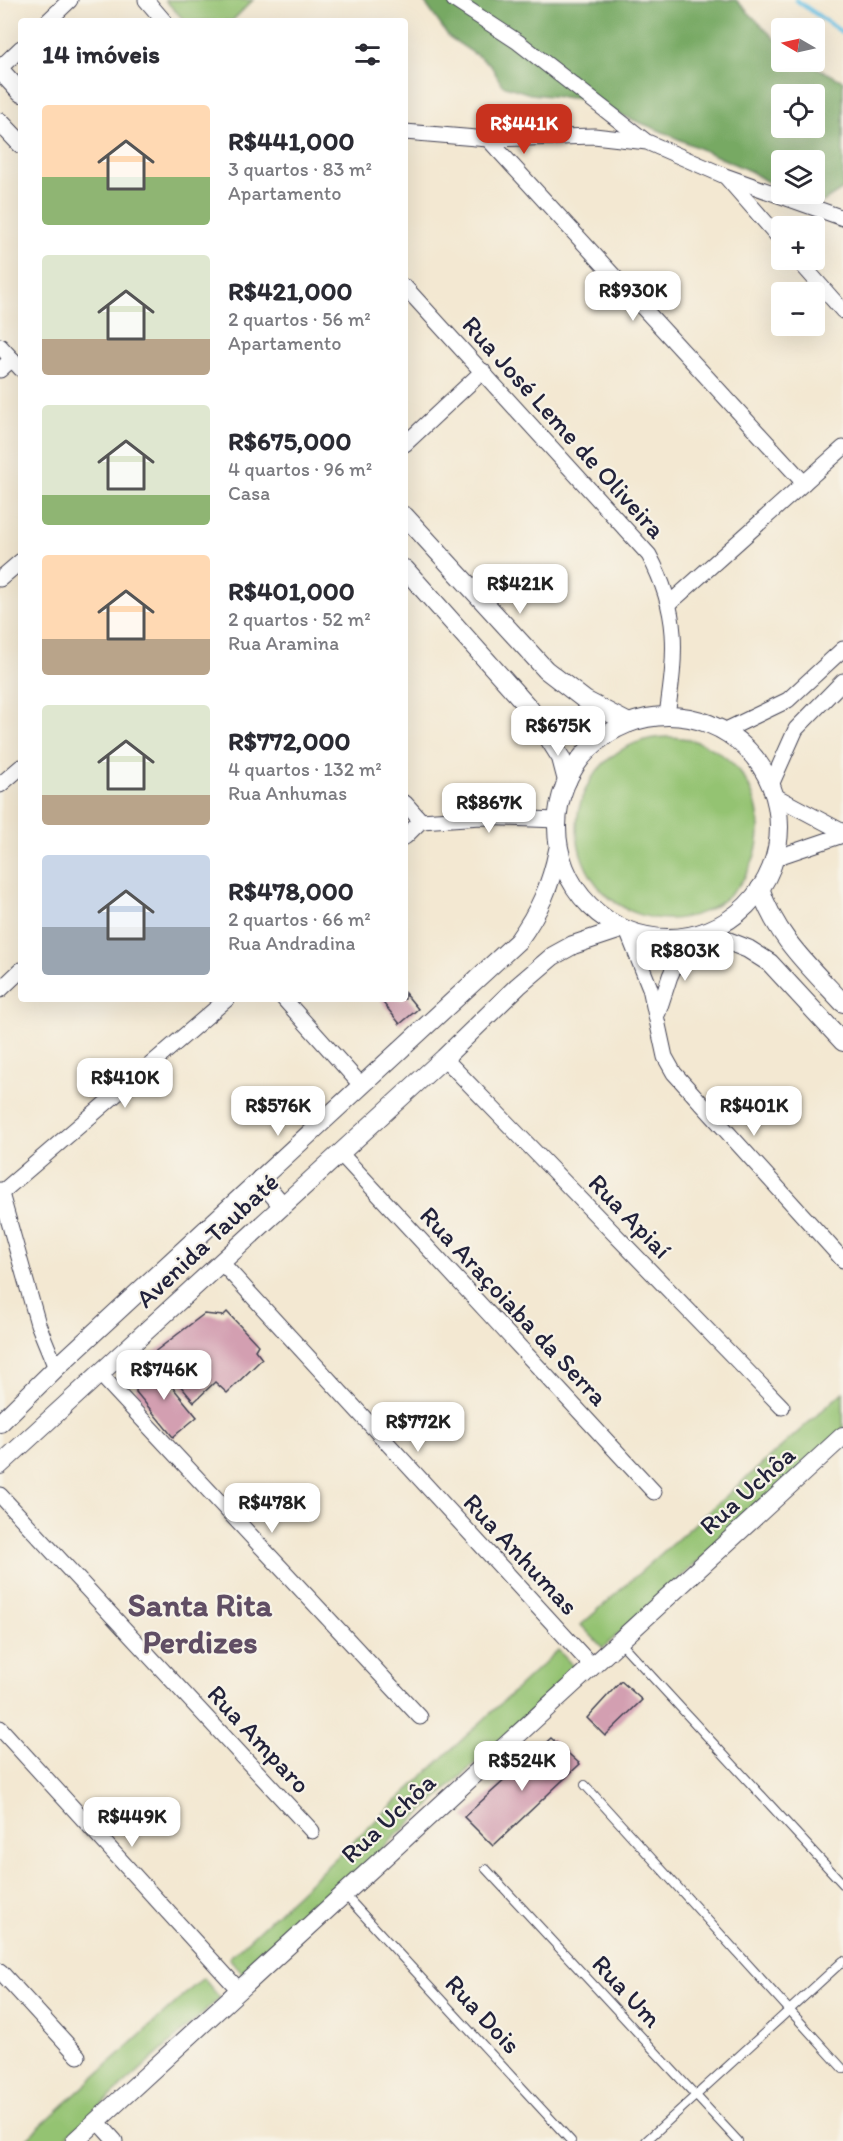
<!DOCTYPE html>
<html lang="pt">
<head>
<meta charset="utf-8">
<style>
	body { margin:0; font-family:Itim,sans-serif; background:#f7f7f7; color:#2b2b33; height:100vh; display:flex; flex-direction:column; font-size:22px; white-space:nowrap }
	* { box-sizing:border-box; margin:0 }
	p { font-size:20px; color:#7c7c81 }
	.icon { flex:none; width:33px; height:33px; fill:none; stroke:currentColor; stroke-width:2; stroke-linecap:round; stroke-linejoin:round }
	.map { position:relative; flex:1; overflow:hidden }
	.details { position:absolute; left:18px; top:18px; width:390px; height:984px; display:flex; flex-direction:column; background:#fff; border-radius:6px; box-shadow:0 6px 24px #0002 }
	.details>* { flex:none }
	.needle { width:39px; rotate:279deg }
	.tools { position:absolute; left:771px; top:18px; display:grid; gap:12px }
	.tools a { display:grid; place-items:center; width:54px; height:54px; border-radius:6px; background:#fff; box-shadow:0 6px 24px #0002; font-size:30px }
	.price { position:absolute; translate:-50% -51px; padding:0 14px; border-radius:12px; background:#fff; color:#222; font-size:20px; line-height:39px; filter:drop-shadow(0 2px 3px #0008) }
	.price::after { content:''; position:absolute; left:50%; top:36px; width:18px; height:14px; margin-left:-9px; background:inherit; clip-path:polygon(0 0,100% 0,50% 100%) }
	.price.active { background:#c8321e; color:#fff }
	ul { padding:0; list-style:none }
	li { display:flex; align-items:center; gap:18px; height:150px; padding:0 24px }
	li span { display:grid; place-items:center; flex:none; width:168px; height:120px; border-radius:6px; color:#555 }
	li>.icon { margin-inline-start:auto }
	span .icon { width:72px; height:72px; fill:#fffc; stroke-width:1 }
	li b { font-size:26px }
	h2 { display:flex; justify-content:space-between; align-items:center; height:72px; padding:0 24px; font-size:26px }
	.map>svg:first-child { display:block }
	.green { fill:#94c372; stroke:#5b7256; stroke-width:1.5 }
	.forest { fill:#77a964; stroke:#4c6650; stroke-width:1.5; fill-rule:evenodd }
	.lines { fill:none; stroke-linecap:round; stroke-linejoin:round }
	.stream { stroke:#6ac3e7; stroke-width:4.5 }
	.building { fill:#d39fb1 }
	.service-casing { stroke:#414052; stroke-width:10 }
	.minor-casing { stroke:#414052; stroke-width:17 }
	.tertiary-casing { stroke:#414052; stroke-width:20 }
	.service { stroke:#fff; stroke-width:8 }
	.minor { stroke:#fff; stroke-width:15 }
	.tertiary { stroke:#fff; stroke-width:18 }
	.labels { text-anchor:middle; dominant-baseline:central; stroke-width:4.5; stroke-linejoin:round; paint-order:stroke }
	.street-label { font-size:26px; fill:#22223b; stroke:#f7f3e8 }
	.district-label { font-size:32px; font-weight:bold; fill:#604e64; stroke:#f7f3e8 }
</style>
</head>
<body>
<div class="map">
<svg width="843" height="2141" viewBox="0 0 843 2141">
	<rect width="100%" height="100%" fill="#f7f3e8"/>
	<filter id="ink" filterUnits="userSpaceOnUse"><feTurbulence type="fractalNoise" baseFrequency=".0167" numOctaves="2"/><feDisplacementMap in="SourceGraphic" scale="12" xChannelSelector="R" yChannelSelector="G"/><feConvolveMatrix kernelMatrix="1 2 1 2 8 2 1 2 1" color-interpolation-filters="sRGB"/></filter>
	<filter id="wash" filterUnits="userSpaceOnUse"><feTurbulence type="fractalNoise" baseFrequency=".008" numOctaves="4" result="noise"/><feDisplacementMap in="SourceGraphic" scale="24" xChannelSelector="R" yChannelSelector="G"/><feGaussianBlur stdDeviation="1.35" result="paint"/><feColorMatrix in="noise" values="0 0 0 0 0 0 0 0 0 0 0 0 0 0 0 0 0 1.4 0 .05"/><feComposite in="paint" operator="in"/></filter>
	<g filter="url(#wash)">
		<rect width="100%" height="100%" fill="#f3e8d2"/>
		<g class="green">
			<polygon points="165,0 253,0 232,21 185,21"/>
			<circle cx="668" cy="828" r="91"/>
			<polygon points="843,1392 843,1429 603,1648 581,1625"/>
			<polygon points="558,1650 577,1670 244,1975 229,1958"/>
			<polygon points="203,1978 220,1998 61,2141 24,2141"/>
		</g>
		<path class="forest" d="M423,0H736L781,45L782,62H806L843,81V189L817,206L786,194H814V160H782L781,191L752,172L656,129L581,99L530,94L502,85L490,64L449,37ZM782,94H814V128H782Z"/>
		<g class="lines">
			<polyline class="stream" points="796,0 843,33"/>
		</g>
		<g id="blocks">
			<g class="building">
				<polygon points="405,993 418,1009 400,1024 380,999 405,999"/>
				<polygon points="227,1312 258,1345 255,1350 262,1359 227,1393 215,1382 194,1402 153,1353 204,1314 223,1316"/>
				<polygon points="150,1368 160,1372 197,1417 173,1437 136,1392 137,1380 144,1369"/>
				<polygon points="621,1681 642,1700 605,1736 587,1718"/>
				<polygon points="551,1738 580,1764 493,1846 464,1817"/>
			</g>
		</g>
	</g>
	<g filter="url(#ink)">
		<use href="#blocks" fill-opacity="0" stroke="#414052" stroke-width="1.5"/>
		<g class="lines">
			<g class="service-casing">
				<g id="service">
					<polyline points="620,1642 843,1884"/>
					<polyline points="585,1785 843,2069"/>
					<polyline points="486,1869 738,2141"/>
					<polyline points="345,1895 571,2141"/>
					<polyline points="646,2141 843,1961"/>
				</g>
			</g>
			<g class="minor-casing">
				<g id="minor">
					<polyline points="146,0 164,21"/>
					<polyline points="454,0 518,42 644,140"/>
					<polyline points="48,21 70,0"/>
					<polyline points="0,68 21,48"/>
					<polyline points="405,132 488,139 594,136 647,142 725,176 843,218"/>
					<polyline points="488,139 804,483"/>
					<polyline points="726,177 782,241"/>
					<polyline points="798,260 843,311"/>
					<path d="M405,287L649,555C680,613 676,653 667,715"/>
					<polyline points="0,346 21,369"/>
					<polyline points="0,370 12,359"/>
					<polyline points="405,444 483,371"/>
					<polyline points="0,579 21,561"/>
					<polyline points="670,603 843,448"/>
					<polyline points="724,731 788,700 843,649"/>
					<polyline points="0,785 21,767"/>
					<polyline points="771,785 796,729 843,681"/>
					<polyline points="777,797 843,832"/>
					<polyline points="405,803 421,821"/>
					<polyline points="405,837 421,821 481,817 556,820"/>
					<polyline points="775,858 843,835"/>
					<polyline points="628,933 650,988 665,1057 674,1073 843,1260"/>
					<polyline points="0,990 21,970"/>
					<polyline points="284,999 361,1085"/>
					<polyline points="658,1013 670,976 688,938"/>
					<polyline points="444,1058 782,1407"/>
					<polyline points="340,1153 654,1492"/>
					<polyline points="0,1190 38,1324 56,1368"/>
					<polyline points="1,1193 227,999"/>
					<polyline points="221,1262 592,1666"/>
					<polyline points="100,1374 420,1717"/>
					<polyline points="0,1495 312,1831"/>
					<polyline points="0,1728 239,1990"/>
					<polyline points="0,1971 78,2056"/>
					<polyline points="97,2121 115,2141"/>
				</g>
			</g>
			<g class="tertiary-casing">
				<g id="tertiary">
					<polyline points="0,70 21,93"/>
					<polyline points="0,122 21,144"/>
					<polyline points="405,516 546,670 585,700 629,723"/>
					<polyline points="405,569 530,709 561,758 567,781"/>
					<circle cx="668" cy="827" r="111"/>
					<path d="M760,888C776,937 809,966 843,1003"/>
					<polyline points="705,932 748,949 770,963 843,1042"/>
					<polyline points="260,1179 282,1205"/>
					<path d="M0,1423L56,1368L518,941C539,912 551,885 558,850"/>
					<polyline points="0,1465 444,1058 518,986 553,956 573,945 621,929"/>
					<polyline points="75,2141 843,1436"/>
				</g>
			</g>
			<use href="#service" class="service"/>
			<use href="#minor" class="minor"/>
			<use href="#tertiary" class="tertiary"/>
		</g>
	</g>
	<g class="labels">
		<g class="street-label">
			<text transform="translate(564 427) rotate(48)">Rua José Leme de Oliveira</text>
			<text transform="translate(630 1216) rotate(46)">Rua Apiaí</text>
			<text transform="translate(207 1240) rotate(-43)">Avenida Taubaté</text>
			<text transform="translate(514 1306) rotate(47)">Rua Araçoiaba da Serra</text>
			<text transform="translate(747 1490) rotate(-42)">Rua Uchôa</text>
			<text transform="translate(521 1554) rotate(47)">Rua Anhumas</text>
			<text transform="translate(259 1739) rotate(47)">Rua Amparo</text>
			<text transform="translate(388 1818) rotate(-43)">Rua Uchôa</text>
			<text transform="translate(627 1991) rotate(47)">Rua Um</text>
			<text transform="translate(483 2014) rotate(47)">Rua Dois</text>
		</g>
		<g class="district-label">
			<text x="200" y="1605">Santa Rita<tspan x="200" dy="37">Perdizes</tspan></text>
		</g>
	</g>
</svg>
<div class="tools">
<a><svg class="needle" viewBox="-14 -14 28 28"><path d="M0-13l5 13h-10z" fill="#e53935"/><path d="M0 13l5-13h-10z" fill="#7c7c81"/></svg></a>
<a><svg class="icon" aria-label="locate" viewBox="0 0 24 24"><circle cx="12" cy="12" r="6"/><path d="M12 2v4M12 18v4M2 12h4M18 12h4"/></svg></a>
<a><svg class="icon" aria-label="layers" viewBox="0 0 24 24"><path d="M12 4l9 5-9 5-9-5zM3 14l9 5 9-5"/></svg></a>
<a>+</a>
<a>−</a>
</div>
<b class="price active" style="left:524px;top:155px">R$441K</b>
<b class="price" style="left:633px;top:322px">R$930K</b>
<b class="price" style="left:520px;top:615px">R$421K</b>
<b class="price" style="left:558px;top:757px">R$675K</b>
<b class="price" style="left:489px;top:834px">R$867K</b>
<b class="price" style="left:685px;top:982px">R$803K</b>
<b class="price" style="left:125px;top:1109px">R$410K</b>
<b class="price" style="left:278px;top:1137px">R$576K</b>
<b class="price" style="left:754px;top:1137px">R$401K</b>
<b class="price" style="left:164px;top:1401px">R$746K</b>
<b class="price" style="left:418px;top:1453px">R$772K</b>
<b class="price" style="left:272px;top:1534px">R$478K</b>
<b class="price" style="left:522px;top:1792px">R$524K</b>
<b class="price" style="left:132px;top:1848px">R$449K</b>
<section class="details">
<h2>14 imóveis<svg class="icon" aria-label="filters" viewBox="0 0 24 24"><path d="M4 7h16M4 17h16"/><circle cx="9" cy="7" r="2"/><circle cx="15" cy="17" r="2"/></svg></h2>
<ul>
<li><span style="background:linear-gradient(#ffd9b3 60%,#8fb573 0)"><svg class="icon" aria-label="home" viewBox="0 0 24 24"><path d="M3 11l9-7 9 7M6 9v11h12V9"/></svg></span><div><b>R$441,000</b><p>3 quartos · 83 m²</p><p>Apartamento</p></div></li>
<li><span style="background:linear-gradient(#dfe7d0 70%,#b9a48a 0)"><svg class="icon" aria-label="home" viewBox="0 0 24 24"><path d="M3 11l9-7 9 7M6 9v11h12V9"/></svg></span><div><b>R$421,000</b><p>2 quartos · 56 m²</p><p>Apartamento</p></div></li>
<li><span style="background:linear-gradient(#dfe7d0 75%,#8fb573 0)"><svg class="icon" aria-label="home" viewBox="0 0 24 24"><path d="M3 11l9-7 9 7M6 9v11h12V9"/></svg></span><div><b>R$675,000</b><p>4 quartos · 96 m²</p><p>Casa</p></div></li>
<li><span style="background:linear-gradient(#ffd9b3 70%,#b9a48a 0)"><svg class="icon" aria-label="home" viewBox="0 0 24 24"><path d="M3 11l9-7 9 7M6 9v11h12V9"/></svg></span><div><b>R$401,000</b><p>2 quartos · 52 m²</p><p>Rua Aramina</p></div></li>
<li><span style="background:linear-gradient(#dfe7d0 75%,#b9a48a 0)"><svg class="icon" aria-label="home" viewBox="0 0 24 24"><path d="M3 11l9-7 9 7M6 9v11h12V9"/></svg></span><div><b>R$772,000</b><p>4 quartos · 132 m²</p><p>Rua Anhumas</p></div></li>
<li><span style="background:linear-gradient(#c9d6e8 60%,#9aa5b1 0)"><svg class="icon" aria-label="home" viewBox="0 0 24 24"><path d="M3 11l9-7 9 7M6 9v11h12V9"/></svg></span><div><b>R$478,000</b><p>2 quartos · 66 m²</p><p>Rua Andradina</p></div></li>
</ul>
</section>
</div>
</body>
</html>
